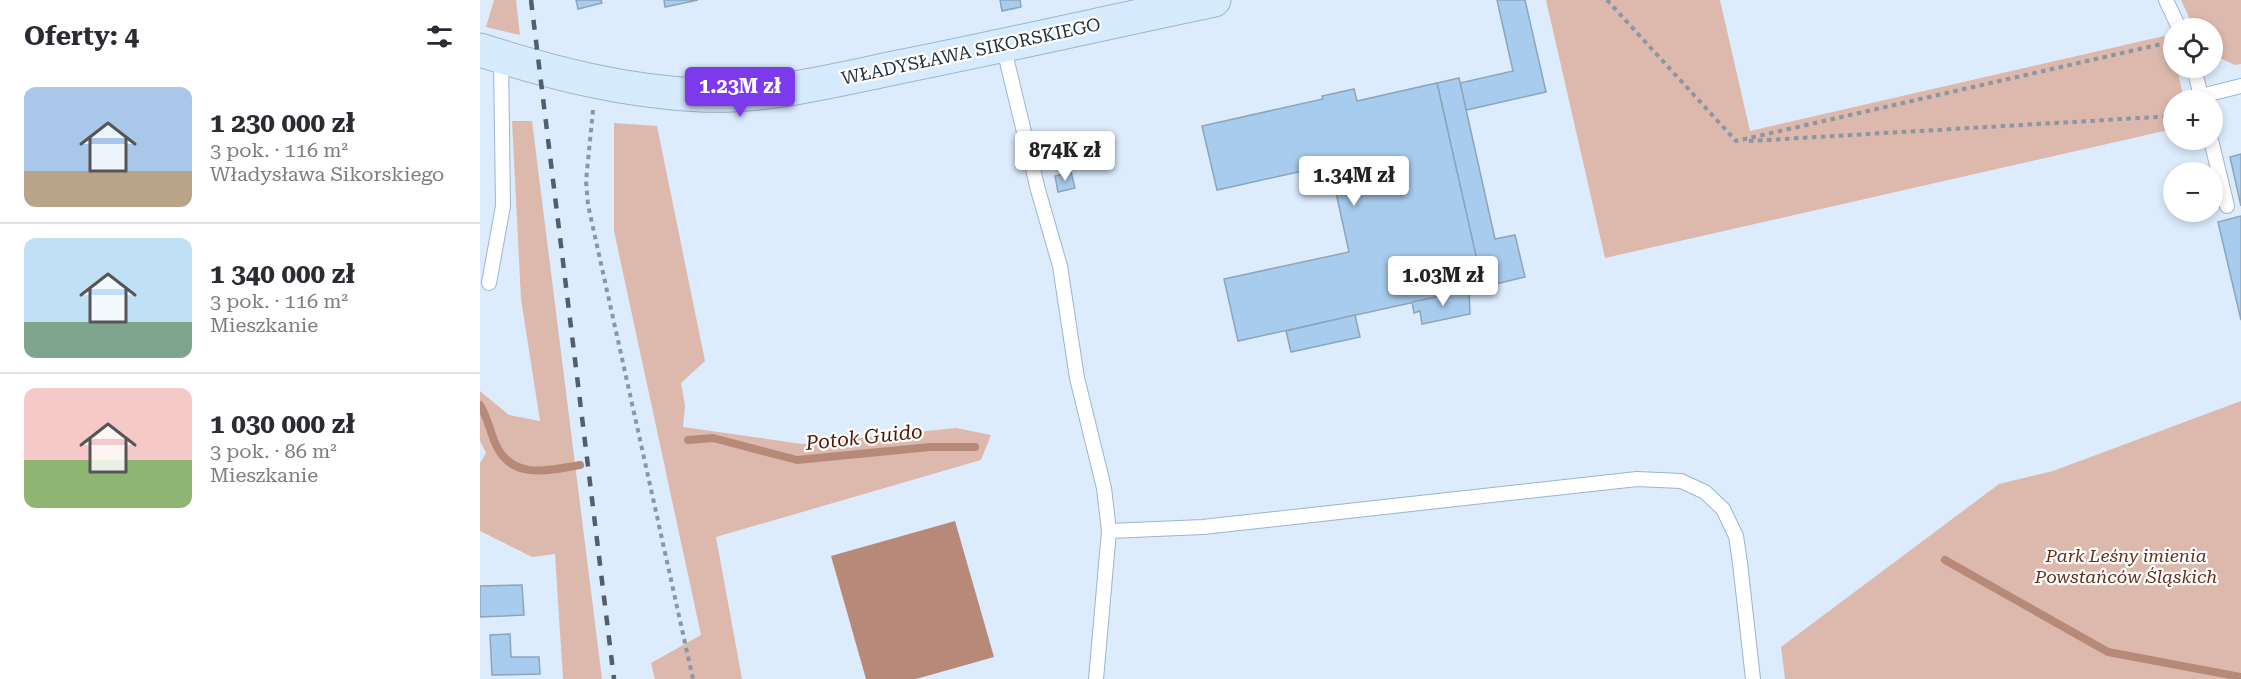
<!DOCTYPE html>
<html lang="pl">
<head>
<meta charset="utf-8">
<style>
	body { margin:0; font-family:"Roboto Serif",serif; background:#f2f2f3; color:#2b2b33; height:100vh; display:flex; flex-direction:column; font-size:22px; white-space:nowrap }
	* { box-sizing:border-box; margin:0 }
	p { font-size:20px; color:#7c7c81 }
	.icon { flex:none; width:33px; height:33px; fill:none; stroke:currentColor; stroke-width:2; stroke-linecap:round; stroke-linejoin:round }
	.map { position:relative; flex:1; overflow:hidden }
	.sheet { display:flex; flex-direction:column; background:#fff; width:480px }
	.sheet>* { flex:none }
	.buttons { position:absolute; left:1683px; top:18px; display:grid; gap:12px }
	.buttons a { display:grid; place-items:center; width:60px; height:60px; border-radius:50%; background:#fff; box-shadow:0 3px 9px #0003; font-size:30px }
	.price { position:absolute; translate:-50% -51px; padding:0 14px; border-radius:6px; background:#fff; color:#222; font-size:20px; line-height:39px; filter:drop-shadow(0 2px 3px #0008) }
	.price::after { content:''; position:absolute; left:50%; top:36px; width:18px; height:14px; margin-left:-9px; background:inherit; clip-path:polygon(0 0,100% 0,50% 100%) }
	.price.active { background:#7c3aed; color:#fff }
	ul { padding:0; list-style:none }
	li { display:flex; align-items:center; gap:18px; height:150px; padding:0 24px }
	li+li { border-top:2px solid #e1e1e2 }
	li span { display:grid; place-items:center; flex:none; width:168px; height:120px; border-radius:12px; color:#555 }
	li>.icon { margin-inline-start:auto }
	span .icon { width:72px; height:72px; fill:#fffc; stroke-width:1 }
	li b { font-size:26px }
	h2 { display:flex; justify-content:space-between; align-items:center; height:72px; padding:0 24px; font-size:26px }
	main { display:flex; flex:1; min-height:0 }
	.map>svg:first-child { display:block }
	.green { fill:#ddb9ad }
	.water { fill:#b78979 }
	.lines { fill:none; stroke-linecap:round; stroke-linejoin:round }
	.stream { stroke:#b78979; stroke-width:8 }
	.building { fill:#a8ccee; stroke:#8ca5bd; stroke-width:1.5 }
	.lane-casing { stroke:#9cb5ce; stroke-width:16 }
	.secondary-casing { stroke:#9cb5ce; stroke-width:35 }
	.path { stroke:#8997a4; stroke-width:4; stroke-dasharray:4.5 4.5; stroke-linecap:butt }
	.lane { stroke:#fff; stroke-width:14 }
	.secondary { stroke:#d7ebfe; stroke-width:33 }
	.rail { stroke:#525e69; stroke-width:4.5; stroke-dasharray:10 10; stroke-linecap:butt }
	.labels { text-anchor:middle; dominant-baseline:central; stroke-width:4.5; stroke-linejoin:round; paint-order:stroke }
	.street-label { font-size:18px; fill:#252f39; stroke:#fff }
	.park-label { font-size:18px; font-style:italic; fill:#672c16; stroke:#fff }
	.water-label { font-size:20px; font-style:italic; fill:#4e1500; stroke:#fff }
</style>
</head>
<body>
<main>
<section class="sheet">
<h2>Oferty: 4<svg class="icon" aria-label="filters" viewBox="0 0 24 24"><path d="M4 7h16M4 17h16"/><circle cx="9" cy="7" r="2"/><circle cx="15" cy="17" r="2"/></svg></h2>
<ul>
<li><span style="background:linear-gradient(#a9c7e8 70%,#b9a48a 0)"><svg class="icon" aria-label="home" viewBox="0 0 24 24"><path d="M3 11l9-7 9 7M6 9v11h12V9"/></svg></span><div><b>1 230 000 zł</b><p>3 pok. · 116 m²</p><p>Władysława Sikorskiego</p></div></li>
<li><span style="background:linear-gradient(#bfe0f5 70%,#7fa58c 0)"><svg class="icon" aria-label="home" viewBox="0 0 24 24"><path d="M3 11l9-7 9 7M6 9v11h12V9"/></svg></span><div><b>1 340 000 zł</b><p>3 pok. · 116 m²</p><p>Mieszkanie</p></div></li>
<li><span style="background:linear-gradient(#f6c9c9 60%,#8fb573 0)"><svg class="icon" aria-label="home" viewBox="0 0 24 24"><path d="M3 11l9-7 9 7M6 9v11h12V9"/></svg></span><div><b>1 030 000 zł</b><p>3 pok. · 86 m²</p><p>Mieszkanie</p></div></li>
</ul>
</section>
<div class="map">
<svg width="1761" height="679" viewBox="0 0 1761 679">
	<rect width="100%" height="100%" fill="#dcecfc"/>
	<g class="green">
		<polygon points="14,0 36,0 40,35 6,27"/>
		<polygon points="1066,0 1240,0 1270,131 1684,36 1693,59 1694,68 1697,68 1704,100 1694,100 1693,129 1125,258"/>
		<polygon points="1701,0 1761,0 1761,64 1755,65 1733,55 1732,28 1714,28"/>
		<polygon points="32,121 52,121 122,679 83,679 75,554 52,557 0,531 0,463 6,453 0,441 0,391 29,415 60,421 41,299"/>
		<polygon points="134,123 177,126 225,361 201,383 205,406 203,427 322,444 476,428 511,435 501,460 236,537 262,679 175,679 171,663 221,635 134,231"/>
		<polygon points="1761,401 1761,679 1305,679 1301,647 1519,484 1573,471"/>
	</g>
	<polygon class="water" points="475,521 514,657 436,679 386,679 351,556"/>
	<g class="lines">
		<g class="stream">
			<path d="M0,405C8,418 10,432 16,445C33,481 69,470 100,465"/>
			<polyline points="208,440 233,438 317,460 450,447 495,447"/>
			<polyline points="1465,560 1628,652 1761,677"/>
		</g>
	</g>
	<g class="building">
		<polygon points="96,0 121,0 122,3 98,9"/>
		<polygon points="184,0 218,0 185,7"/>
		<polygon points="520,0 540,0 541,7 522,11"/>
		<polygon points="1017,0 1045,0 1066,92 986,110 980,83 1033,71"/>
		<polygon points="979,78 1015,239 1035,235 1045,277 1003,287 957,83"/>
		<polygon points="957,83 1003,287 758,341 744,279 869,252 850,165 737,190 722,126 843,99 842,96 874,89 877,101"/>
		<polygon points="1761,154 1761,206 1750,157"/>
		<polygon points="591,172 595,188 578,192 575,176"/>
		<polygon points="1761,216 1761,320 1738,222"/>
		<polygon points="989,290 990,314 942,324 940,311 934,313 932,302"/>
		<polygon points="875,315 880,337 811,352 806,331"/>
		<polygon points="42,585 44,615 0,617 0,586"/>
		<polygon points="30,634 31,657 59,657 60,674 12,675 10,635"/>
	</g>
	<g class="lines">
		<g class="lane-casing">
			<g id="lane">
				<polyline points="1686,0 1699,28"/>
				<polyline points="523,45 558,190 580,266 597,378 624,488 629,531 616,679"/>
				<polyline points="1714,68 1721,96 1761,86"/>
				<polyline points="1731,140 1747,206"/>
				<polyline points="9,283 23,206 21,57"/>
				<polyline points="629,531 723,527 1157,479 1201,481 1225,492 1243,509 1256,536 1260,563 1273,679"/>
			</g>
		</g>
		<g class="secondary-casing">
			<path id="secondary" d="M0,50C72,73 145,92 221,95C287,98 355,80 419,67C524,46 629,22 734,0"/>
		</g>
		<g class="path">
			<polyline points="1127,0 1256,141 1686,43"/>
			<polyline points="113,110 106,181 108,205 213,679"/>
			<polyline points="1269,141 1694,116"/>
		</g>
		<use href="#lane" class="lane"/>
		<use href="#secondary" class="secondary"/>
		<polyline class="rail" points="51,0 134,679"/>
	</g>
	<g class="labels">
		<g class="street-label">
			<text transform="translate(491 51) rotate(-12)">WŁADYSŁAWA SIKORSKIEGO</text>
		</g>
		<g class="park-label">
			<text x="1646" y="555">Park Leśny imienia<tspan x="1646" dy="21">Powstańców Śląskich</tspan></text>
		</g>
		<g class="water-label">
			<text transform="translate(384 437) rotate(-6)">Potok Guido</text>
		</g>
	</g>
</svg>
<div class="buttons">
<a><svg class="icon" aria-label="locate" viewBox="0 0 24 24"><circle cx="12" cy="12" r="6"/><path d="M12 2v4M12 18v4M2 12h4M18 12h4"/></svg></a>
<a>+</a>
<a>−</a>
</div>
<b class="price active" style="left:260px;top:118px">1.23M zł</b>
<b class="price" style="left:585px;top:182px">874K zł</b>
<b class="price" style="left:874px;top:207px">1.34M zł</b>
<b class="price" style="left:963px;top:307px">1.03M zł</b>
</div>
</main>
</body>
</html>
